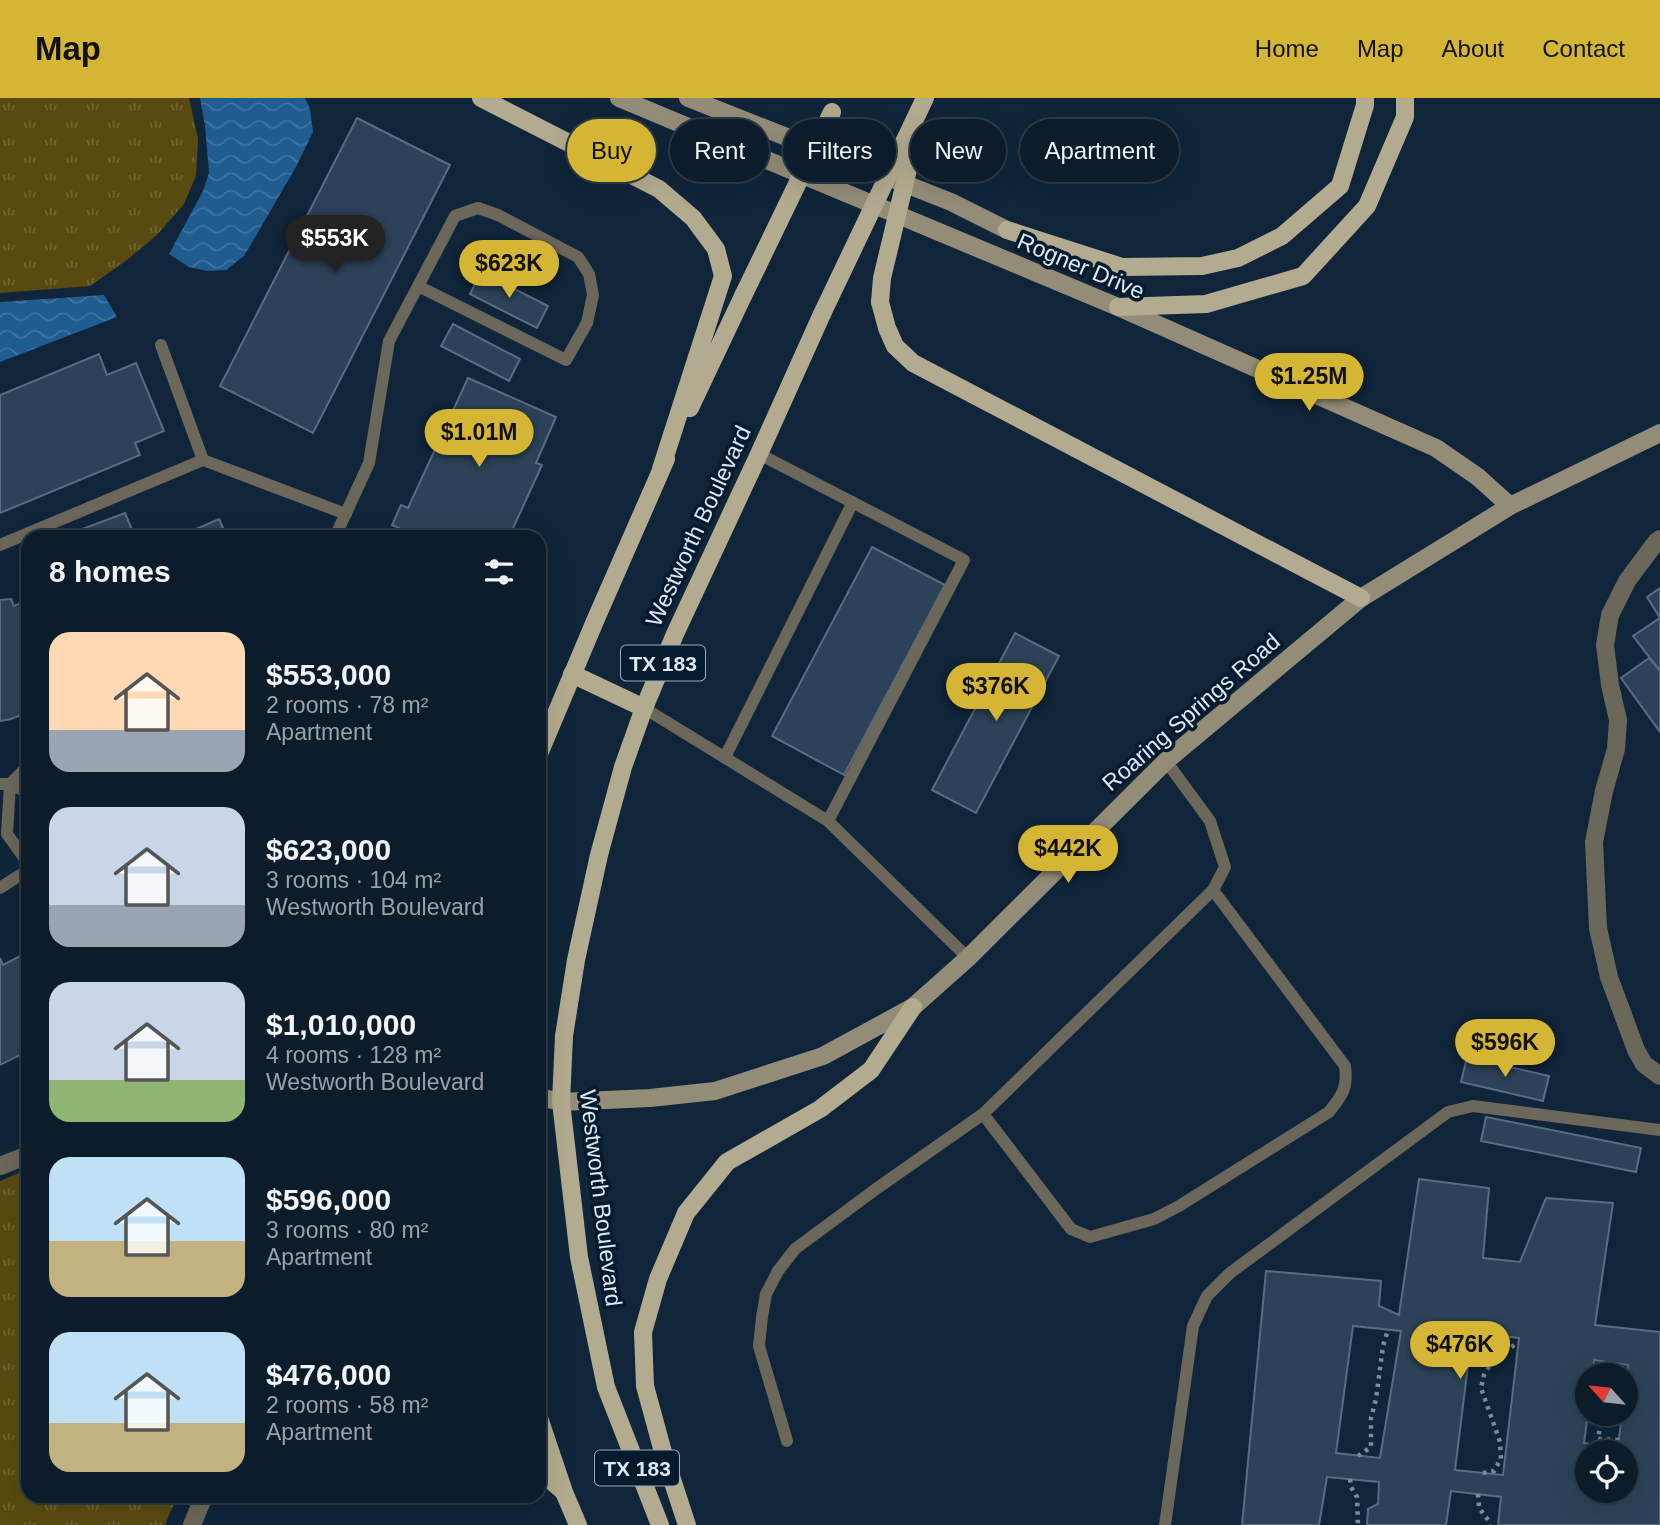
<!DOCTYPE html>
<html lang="en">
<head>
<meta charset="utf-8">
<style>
	body { margin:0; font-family:Helvetica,sans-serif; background:#1a2937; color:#f1f3f6; height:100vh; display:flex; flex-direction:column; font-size:26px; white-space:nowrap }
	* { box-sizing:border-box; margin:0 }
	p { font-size:23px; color:#9aa1a9 }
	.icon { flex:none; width:38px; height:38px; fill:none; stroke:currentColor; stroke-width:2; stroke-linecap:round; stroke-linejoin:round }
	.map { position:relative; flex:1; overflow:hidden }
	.drawer { position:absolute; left:21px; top:432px; width:525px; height:973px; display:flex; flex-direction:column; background:#0c1c2b; border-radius:21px; box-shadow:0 7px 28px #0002,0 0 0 2px #2c3a47 }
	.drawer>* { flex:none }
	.top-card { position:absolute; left:567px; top:21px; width:665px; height:63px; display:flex; gap:14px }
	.needle { width:46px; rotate:297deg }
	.fabs { position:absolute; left:1575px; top:1265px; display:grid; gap:14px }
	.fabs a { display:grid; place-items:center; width:63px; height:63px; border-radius:50%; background:#0c1c2b; box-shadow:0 7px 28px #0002,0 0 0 2px #2c3a47; font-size:35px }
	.price { position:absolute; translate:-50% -60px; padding:0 16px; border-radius:24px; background:#d5b534; color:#111; font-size:23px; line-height:46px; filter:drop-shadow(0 2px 4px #0008) }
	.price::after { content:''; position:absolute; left:50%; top:42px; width:21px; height:16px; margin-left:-10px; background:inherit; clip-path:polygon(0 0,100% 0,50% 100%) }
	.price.current { background:#222; color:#fff }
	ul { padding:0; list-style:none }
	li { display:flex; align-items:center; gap:21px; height:175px; padding:0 28px }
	li span { display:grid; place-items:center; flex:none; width:196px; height:140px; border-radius:21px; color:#555 }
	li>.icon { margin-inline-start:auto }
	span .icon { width:84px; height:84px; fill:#fffc; stroke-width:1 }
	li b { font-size:30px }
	h2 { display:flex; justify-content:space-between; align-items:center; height:84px; padding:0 28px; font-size:30px }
	.chip { padding:0 24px; border-radius:32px; background:#0c1c2b; box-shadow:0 7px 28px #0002,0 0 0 2px #2c3a47; font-size:24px; line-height:63px }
	.chip.current { background:#d5b534; color:#111 }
	header { display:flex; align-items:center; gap:42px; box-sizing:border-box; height:98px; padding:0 35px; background:#d5b534; color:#111 }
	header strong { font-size:33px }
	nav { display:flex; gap:38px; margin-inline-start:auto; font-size:24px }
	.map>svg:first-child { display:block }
	.grass { fill:url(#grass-tufts) }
	.water { fill:url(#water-waves) }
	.building { fill:#2d4258; stroke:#566d84; stroke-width:2; fill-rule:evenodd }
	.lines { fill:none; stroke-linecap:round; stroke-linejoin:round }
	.path { stroke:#7b8c9d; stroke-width:4.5; stroke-dasharray:3.5 5; stroke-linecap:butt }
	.lane { stroke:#6b675a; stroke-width:12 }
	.street { stroke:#6b675a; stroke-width:18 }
	.secondary { stroke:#938d78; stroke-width:18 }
	.primary { stroke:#b2ab8f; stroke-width:18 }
	.primary-bridge { stroke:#b2ab8f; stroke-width:18 }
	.labels { text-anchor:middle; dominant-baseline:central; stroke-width:7; stroke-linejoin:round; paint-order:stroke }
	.shield { fill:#071b2f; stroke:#9baaba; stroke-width:2 }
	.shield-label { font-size:21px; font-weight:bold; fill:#dbe8f6 }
	.street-label { font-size:23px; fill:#dbe8f6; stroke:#071b2f }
</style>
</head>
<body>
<header>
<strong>Map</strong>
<nav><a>Home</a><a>Map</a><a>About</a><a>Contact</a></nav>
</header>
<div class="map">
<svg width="1660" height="1427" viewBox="0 0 1660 1427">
	<defs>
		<pattern id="grass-tufts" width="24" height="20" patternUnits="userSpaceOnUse" patternTransform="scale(1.75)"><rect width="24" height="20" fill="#594b10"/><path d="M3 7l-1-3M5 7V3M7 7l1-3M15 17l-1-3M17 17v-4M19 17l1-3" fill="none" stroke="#706533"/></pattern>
		<pattern id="water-waves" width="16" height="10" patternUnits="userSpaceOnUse" patternTransform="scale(1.75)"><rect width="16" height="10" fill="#1f5c90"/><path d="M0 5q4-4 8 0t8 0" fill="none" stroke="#3f73a0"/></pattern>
	</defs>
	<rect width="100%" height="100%" fill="#102539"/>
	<g class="grass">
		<polygon points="0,0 189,0 198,41 196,78 184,106 157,137 127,162 90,188 0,195"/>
		<polygon points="28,1071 28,1398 177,1398 165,1427 0,1427 0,1083"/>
	</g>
	<g class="water">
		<polygon points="200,0 305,0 310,11 313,34 296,69 244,158 226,172 207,173 189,169 169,156 203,93 209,75 205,28"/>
		<polygon points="104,197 117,219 0,264 0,204"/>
	</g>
	<g class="building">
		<polygon points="357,20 450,67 313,335 220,288"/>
		<polygon points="481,174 548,208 537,230 470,196"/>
		<polygon points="453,226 520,261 509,283 441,248"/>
		<polygon points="99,256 107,277 136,265 164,333 135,345 140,357 0,415 0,297"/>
		<polygon points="468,280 556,319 536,365 542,367 509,439 397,439 401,431 392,427 401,407 408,410"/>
		<polygon points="125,415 133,434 119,439 61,439"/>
		<polygon points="219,421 227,439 170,439 180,438"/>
		<polygon points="872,449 945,487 844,677 772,638"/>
		<polygon points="1660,490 1660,520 1647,499"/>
		<polygon points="11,501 14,508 28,502 28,614 11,621 0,623 0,502"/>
		<polygon points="1660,520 1660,573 1633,538"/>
		<polygon points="1015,535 1059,558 976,715 932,692"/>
		<polygon points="1649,560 1660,573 1660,634 1621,580"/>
		<polygon points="28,854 28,953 0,967 0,860 3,867"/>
		<polygon points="1467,959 1549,978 1543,1003 1461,984"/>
		<polygon points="1486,1019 1641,1050 1636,1074 1481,1043"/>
		<path d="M1419,1081L1489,1090L1483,1160L1520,1164L1546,1100L1613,1105L1595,1227L1660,1234V1427H1498L1501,1399L1451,1393L1446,1427H1367L1368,1411L1378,1406L1379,1384L1327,1379L1319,1427H1242L1266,1173L1381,1183L1379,1208L1399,1217ZM1353,1228L1401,1233L1380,1360L1336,1355ZM1472,1235L1519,1240L1503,1377L1455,1372ZM1594,1262L1628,1267L1626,1287V1316H1622L1618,1349L1584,1345L1588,1316L1587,1278H1593ZM1587,1354H1626V1393H1587Z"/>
	</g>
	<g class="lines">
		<g class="path">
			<polyline points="1608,1278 1609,1272 1627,1274"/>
			<polyline points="1602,1316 1598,1341 1619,1342"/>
			<polyline points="1358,1358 1371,1349 1371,1320 1376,1301 1383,1248 1388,1232"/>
			<polyline points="1483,1375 1494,1373 1501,1361 1500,1344 1481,1290 1484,1277 1495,1259 1518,1245"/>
			<polyline points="1350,1381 1351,1389 1357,1399 1358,1427"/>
			<polyline points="1478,1396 1479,1410 1489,1423 1490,1427"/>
		</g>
		<g class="lane">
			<polyline points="161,247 203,362"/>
			<polyline points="759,356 964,462 828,723"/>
			<polyline points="335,439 369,365 389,243 455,118 478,110 498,117 578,159 589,176 593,197 587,225 566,262 418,188"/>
			<polyline points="0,447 203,362 346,416"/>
			<polyline points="644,610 828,723 968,860"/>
			<polyline points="725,659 853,404"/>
			<polyline points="28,668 10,686 7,736 28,765"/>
			<polyline points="0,686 10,686 28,695"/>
			<polyline points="0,790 28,772"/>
			<path d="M983,1016L1071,1131L1090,1139L1154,1121L1179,1108L1329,1014C1342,997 1348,991 1345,968L1213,792"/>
			<polyline points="787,1343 759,1248 762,1219 766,1196 778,1173 795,1151 876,1091 983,1016 1213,792 1225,769 1210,723 1166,663"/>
			<polyline points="1165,1427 1193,1228 1207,1198 1230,1175 1448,1014 1473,1008 1660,1032"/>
		</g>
		<g class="street">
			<polyline points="1660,441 1656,444 1627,483 1610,517 1605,547 1610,587 1618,622 1616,651 1604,693 1594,744 1598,830 1609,879 1636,952 1644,966 1660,978"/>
			<polyline points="0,1068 28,1057"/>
			<polyline points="192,1427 204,1398"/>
		</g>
		<g class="secondary">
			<polyline points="619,0 1118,209 1436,350 1478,379 1510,408"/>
			<polyline points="688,0 951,104 1007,132"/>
			<polyline points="539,999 561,1004 650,1000 715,993 823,958 913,909 968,860 1166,663 1361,500 1510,408 1660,335"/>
		</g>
		<g class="primary">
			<polyline points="481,0 659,91 693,120 716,151 723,178 661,371"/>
			<polyline points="1007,132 1122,169 1202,168 1238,160 1282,138 1340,88 1365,7 1365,0"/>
			<polyline points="880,204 887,230 895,248 913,265 1361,500"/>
			<polyline points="1118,209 1206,206 1303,178 1367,108 1405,19 1405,0"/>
			<polyline points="690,310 743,198"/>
			<polyline points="572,576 644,610"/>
			<polyline points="539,656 595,523 666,361"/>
			<polyline points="539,1320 564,1394 578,1427"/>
			<polyline points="539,1372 563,1393"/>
			<polyline points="660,1427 606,1289 579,1159 561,1004 564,938 576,862 599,757 623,669 644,610 675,536 759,356 822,216"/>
			<polyline points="687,1427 663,1354 645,1288 643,1234 658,1181 686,1115 727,1064 820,1011 871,972 913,909"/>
		</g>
		<g class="primary-bridge">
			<polyline points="743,198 832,14"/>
			<polyline points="880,204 882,180 917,34"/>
			<polyline points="822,216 925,0"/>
		</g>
	</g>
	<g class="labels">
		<g class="shield">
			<rect x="621" y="547.5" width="84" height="35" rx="5"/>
			<rect x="595" y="1352.5" width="84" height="35" rx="5"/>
		</g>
		<g class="shield-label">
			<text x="663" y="565">TX 183</text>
			<text x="637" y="1370">TX 183</text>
		</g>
		<g class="street-label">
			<text transform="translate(1081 168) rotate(23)">Rogner Drive</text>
			<text transform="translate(698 428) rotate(-65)">Westworth Boulevard</text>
			<text transform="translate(1191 614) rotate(-41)">Roaring Springs Road</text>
			<text transform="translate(601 1100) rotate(83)">Westworth Boulevard</text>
		</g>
	</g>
</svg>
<div class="fabs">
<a><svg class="needle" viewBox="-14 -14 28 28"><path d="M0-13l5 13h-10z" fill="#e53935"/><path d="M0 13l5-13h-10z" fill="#9aa1a9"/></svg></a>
<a><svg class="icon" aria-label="locate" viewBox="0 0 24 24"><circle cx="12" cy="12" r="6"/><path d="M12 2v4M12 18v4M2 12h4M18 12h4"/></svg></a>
</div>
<b class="price current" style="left:335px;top:177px">$553K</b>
<b class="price" style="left:509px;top:202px">$623K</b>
<b class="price" style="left:1309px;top:315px">$1.25M</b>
<b class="price" style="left:479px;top:371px">$1.01M</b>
<b class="price" style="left:996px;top:625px">$376K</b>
<b class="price" style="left:1068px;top:787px">$442K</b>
<b class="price" style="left:1505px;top:981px">$596K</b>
<b class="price" style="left:1460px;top:1283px">$476K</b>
<div class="top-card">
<a class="chip current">Buy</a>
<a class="chip">Rent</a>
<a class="chip">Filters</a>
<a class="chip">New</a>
<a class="chip">Apartment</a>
</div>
<section class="drawer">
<h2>8 homes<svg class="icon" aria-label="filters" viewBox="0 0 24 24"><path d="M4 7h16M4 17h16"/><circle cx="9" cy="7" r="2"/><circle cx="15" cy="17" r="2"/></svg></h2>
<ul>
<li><span style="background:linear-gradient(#ffd9b3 70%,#9aa5b1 0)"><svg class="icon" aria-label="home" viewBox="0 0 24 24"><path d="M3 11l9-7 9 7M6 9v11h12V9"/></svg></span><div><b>$553,000</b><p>2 rooms · 78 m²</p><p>Apartment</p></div></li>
<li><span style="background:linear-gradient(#c9d6e8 70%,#9aa5b1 0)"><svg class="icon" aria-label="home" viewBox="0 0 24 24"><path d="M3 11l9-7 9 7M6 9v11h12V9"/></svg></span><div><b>$623,000</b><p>3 rooms · 104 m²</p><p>Westworth Boulevard</p></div></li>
<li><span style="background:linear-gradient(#c9d6e8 70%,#8fb573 0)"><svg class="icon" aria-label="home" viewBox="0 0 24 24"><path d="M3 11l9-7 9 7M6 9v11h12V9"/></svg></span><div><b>$1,010,000</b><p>4 rooms · 128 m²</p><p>Westworth Boulevard</p></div></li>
<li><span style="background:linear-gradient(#bfe0f5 60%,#c2b280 0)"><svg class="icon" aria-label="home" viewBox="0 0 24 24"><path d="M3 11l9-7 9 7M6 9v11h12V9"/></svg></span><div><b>$596,000</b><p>3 rooms · 80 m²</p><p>Apartment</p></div></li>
<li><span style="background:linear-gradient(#bfe0f5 65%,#c2b280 0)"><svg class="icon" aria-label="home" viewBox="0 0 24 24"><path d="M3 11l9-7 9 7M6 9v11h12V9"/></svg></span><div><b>$476,000</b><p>2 rooms · 58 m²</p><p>Apartment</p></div></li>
</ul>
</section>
</div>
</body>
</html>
